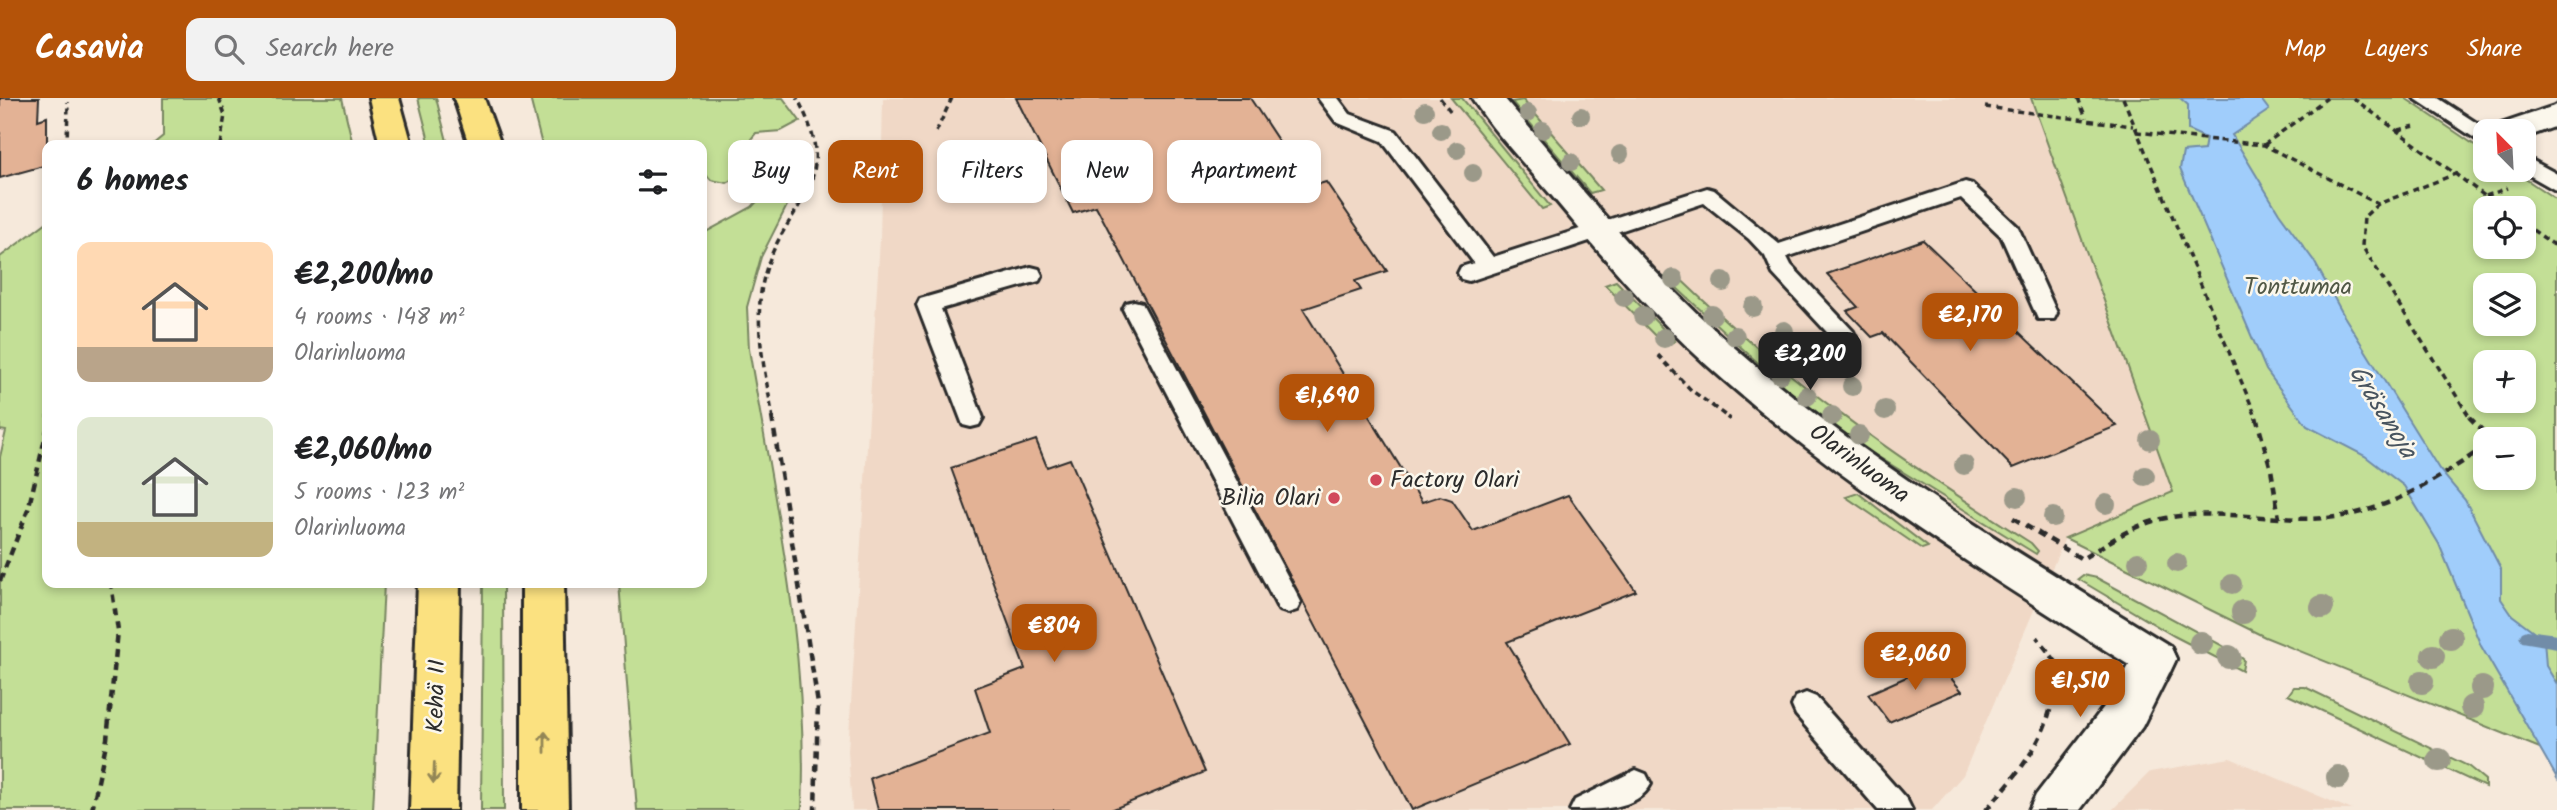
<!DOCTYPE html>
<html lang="en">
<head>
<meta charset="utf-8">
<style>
	body { margin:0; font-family:Kalam,sans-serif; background:#f2f2f2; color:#202124; height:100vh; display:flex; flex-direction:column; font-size:26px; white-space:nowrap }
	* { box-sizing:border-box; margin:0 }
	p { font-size:23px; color:#757577 }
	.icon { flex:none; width:38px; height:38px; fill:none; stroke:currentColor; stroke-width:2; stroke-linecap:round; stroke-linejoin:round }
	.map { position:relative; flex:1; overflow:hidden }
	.drawer { position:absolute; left:42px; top:42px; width:665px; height:448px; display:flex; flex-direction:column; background:#fff; border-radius:14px; box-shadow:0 4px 10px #0003 }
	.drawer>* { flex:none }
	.hud { position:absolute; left:728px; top:42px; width:665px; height:63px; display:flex; gap:14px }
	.needle { width:46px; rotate:336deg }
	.tools { position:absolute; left:2473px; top:21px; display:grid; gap:14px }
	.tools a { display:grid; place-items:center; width:63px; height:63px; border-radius:14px; background:#fff; box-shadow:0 4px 10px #0003; font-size:35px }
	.price { position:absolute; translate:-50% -60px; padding:0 16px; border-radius:14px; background:#b45309; color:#fff; font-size:23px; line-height:46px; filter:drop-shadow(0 2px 4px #0008) }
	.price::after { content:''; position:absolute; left:50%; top:42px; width:21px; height:16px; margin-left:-10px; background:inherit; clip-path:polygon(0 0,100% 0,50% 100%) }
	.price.active { background:#222; color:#fff }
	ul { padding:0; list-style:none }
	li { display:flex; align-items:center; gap:21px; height:175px; padding:0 35px }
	li span { display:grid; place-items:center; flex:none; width:196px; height:140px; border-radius:14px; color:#555 }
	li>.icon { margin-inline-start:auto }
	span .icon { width:84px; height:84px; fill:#fffc; stroke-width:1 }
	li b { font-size:30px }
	h2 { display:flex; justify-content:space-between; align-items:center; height:84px; padding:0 35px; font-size:30px }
	.chip { padding:0 24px; border-radius:14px; background:#fff; box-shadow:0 4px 10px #0003; font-size:24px; line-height:63px }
	.chip.active { background:#b45309; color:#fff }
	header { display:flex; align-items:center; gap:42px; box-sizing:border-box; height:98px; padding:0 35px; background:#b45309; color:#fff }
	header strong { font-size:33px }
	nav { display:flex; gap:38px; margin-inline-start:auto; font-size:24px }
	.search { width:490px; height:63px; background:#f2f2f2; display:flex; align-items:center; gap:18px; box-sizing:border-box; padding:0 24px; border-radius:14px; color:#757577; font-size:26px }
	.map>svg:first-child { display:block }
	.built { fill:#f0d8c6 }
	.green { fill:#c3df96; stroke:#778560; stroke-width:2; fill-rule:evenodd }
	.water { fill:#a0cdfb; stroke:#718ca8; stroke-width:2 }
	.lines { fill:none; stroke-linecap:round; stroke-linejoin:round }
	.stream { fill:#718ca8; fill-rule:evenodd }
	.building { fill:#e3b295; stroke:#2b2b2b; stroke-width:2 }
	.service-casing { stroke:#2b2b2b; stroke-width:6 }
	.minor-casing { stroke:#2b2b2b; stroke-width:6 }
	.secondary-casing { stroke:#2b2b2b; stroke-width:6 }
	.trunk-casing { stroke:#2b2b2b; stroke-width:6 }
	.path-far1 { stroke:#2b2b2b; stroke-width:3.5; stroke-dasharray:6 4.5; stroke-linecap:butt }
	.path { stroke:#2b2b2b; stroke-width:4.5; stroke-dasharray:8 6; stroke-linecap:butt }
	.service { fill:#fbf7ec; fill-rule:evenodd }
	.minor { fill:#fbf7ec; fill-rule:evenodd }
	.secondary { fill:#fbf7ec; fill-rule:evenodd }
	.trunk { fill:#fbe180; fill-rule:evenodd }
	.tree { fill:#9b9989 }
	.oneway { stroke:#938656 }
	.poi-dot { fill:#d1495b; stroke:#fbf7ec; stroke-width:2.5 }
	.labels { text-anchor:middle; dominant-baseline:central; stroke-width:5; stroke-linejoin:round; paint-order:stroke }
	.park-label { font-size:24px; fill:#515846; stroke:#fbf7ec }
	.street-label { font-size:24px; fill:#2b2b2b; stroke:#fbf7ec }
	.poi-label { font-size:24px; fill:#2b2b2b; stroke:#fbf7ec; text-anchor:start }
	.water-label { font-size:26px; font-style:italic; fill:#48545f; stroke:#fbf7ec }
</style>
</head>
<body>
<header>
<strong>Casavia</strong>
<div class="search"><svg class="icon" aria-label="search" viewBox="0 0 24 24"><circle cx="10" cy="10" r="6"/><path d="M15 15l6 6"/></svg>Search here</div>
<nav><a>Map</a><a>Layers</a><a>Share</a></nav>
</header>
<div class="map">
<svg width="2557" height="712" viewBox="0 0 2557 712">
	<rect width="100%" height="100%" fill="#f6e9db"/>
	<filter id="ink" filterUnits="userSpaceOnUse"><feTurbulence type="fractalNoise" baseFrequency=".0143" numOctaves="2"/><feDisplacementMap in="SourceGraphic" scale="14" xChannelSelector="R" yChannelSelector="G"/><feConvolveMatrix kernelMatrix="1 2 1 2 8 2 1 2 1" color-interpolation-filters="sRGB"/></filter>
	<g filter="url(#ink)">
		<g class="built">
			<polygon points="883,0 2031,0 2173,394 2065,440 1963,677 1932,712 852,712 848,653 880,142"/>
			<polygon points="2230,660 2352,712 2112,712 2150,674"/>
		</g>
		<g class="green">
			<polygon points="163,0 342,0 353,47 152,47 163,38"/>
			<polygon points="418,0 436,0 448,47 430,47"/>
			<polygon points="530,0 783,0 800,23 781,33 756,35 751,41 758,68 727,85 711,82 705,75 702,78 702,47 542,47"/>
			<polygon points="1451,0 1462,0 1550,108 1542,111"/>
			<path d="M2031,0H2405L2485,54V72H2512L2557,102V657L2265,539L2065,440L2173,394ZM2485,110H2524V149H2485ZM2485,187H2524V226H2485ZM2485,264H2524V303H2485ZM2485,341H2524V380H2485Z"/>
			<polygon points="1523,2 1601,92 1590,95 1512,4"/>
			<path d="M807,57V68L761,159L747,209L749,251C775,406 809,554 802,712H637L619,485H702V136L752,109L782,76Z"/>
			<polygon points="47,124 47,485 384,485 373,712 0,712 0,359 6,333 0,332 0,159"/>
			<path d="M1674,175C1786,283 1900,362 2031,445L2038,453L2036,456L1864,350L1784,289L1665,179Z"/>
			<polygon points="1616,183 1675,243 1665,248 1605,187"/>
			<polygon points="1858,395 1928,449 1922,451 1846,399"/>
			<polygon points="2083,477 2097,480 2236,555 2244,562 2242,573 2174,538 2078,481"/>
			<polygon points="483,485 503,485 504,712 481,712"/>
			<polygon points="2294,589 2305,589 2468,668 2485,682 2485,689 2288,597"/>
		</g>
		<polygon class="water" points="2180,0 2260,0 2269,12 2232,37 2279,115 2314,163 2344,218 2439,371 2465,402 2501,471 2501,501 2512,517 2544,541 2546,568 2557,586 2557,680 2481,548 2439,446 2404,388 2365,358 2307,328 2266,272 2180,71 2183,54 2204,52 2206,40 2188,32 2188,7"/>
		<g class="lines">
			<polygon class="stream" points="2527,532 2557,536 2557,550 2522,544 2519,539 2522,534"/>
		</g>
		<g class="building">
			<polygon points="0,0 39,0 38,22 47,19 47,67 0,80"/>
			<polygon points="1016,0 1250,0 1309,89 1326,84 1387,173 1355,183 1361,192 1303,211 1422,404 1440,398 1452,402 1473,433 1568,397 1636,493 1507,544 1570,646 1412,712 1096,108 1073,115"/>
			<polygon points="1923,142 2117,328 2013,370 1883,235 1872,239 1847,213 1858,209 1827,176"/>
			<polygon points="1036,342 1047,369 1070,361 1205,674 1111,712 878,712 870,680 990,635 975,590 1025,571 951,370"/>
			<polygon points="1938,565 1962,593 1889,624 1868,596"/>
		</g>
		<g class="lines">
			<g class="service-casing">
				<g id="service">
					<polygon points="1318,0 1338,0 1350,16 1396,33 1493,159 1707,90 1714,92 1779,146 1965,84 1972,86 2018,129 2057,215 2054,221 2038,221 2001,138 1961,100 1787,159 1791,167 1853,233 1856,239 1853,245 1845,247 1837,245 1773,176 1765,158 1749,141 1704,105 1469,183 1461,181 1458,175 1461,169 1474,165 1382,43 1336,24"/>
					<polygon points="2414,0 2438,0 2489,33 2485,33 2485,47"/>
					<polygon points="2524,58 2557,76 2557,93 2520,72 2524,72"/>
					<polygon points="1031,169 1039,171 1042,177 1039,183 941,211 983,320 979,327 971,329 963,327 917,207 920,201"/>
					<polygon points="1134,203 1142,205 1145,211 1297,496 1301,504 1297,512 1288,515 1279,512 1123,211 1126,205"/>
					<polygon points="1806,595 1816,599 1907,702 1912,712 1878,712 1796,617 1792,608 1796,599"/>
					<path d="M1636,672L1646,676L1651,686C1638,712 1597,712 1570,712L1575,702Z"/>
				</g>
			</g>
			<g class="minor-casing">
				<g id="minor">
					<polygon points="2557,7 2557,28 2524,40 2524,33 2496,33 2501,26"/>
					<polygon points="2155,542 2170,548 2176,561 2142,629 2080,712 2029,712 2036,697 2110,601 2140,548"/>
				</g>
			</g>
			<g class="secondary-casing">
				<path id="secondary" d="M1472,0H1504C1573,80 1639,164 1718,235C1854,358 2014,452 2170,548L2176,561L2170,574L2155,580L2140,574C1997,484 1853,394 1725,283C1661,228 1606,163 1552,98C1525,66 1494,35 1472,0Z"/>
			</g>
			<g class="trunk-casing">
				<g id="trunk">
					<polygon points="369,0 399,0 412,47 380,47"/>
					<polygon points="454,0 484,0 501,47 469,47"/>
					<polygon points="418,485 460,485 456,712 410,712"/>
					<polygon points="522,485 564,485 568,712 522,712"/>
				</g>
			</g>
			<g class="path-far1">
				<polyline points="219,0 225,17 220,47"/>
				<polyline points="1440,0 1451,14"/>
				<polyline points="2078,0 2086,20"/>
				<polyline points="2123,0 2257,321"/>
				<polyline points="2353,0 2501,110"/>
				<polyline points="1985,9 2133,28"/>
				<polyline points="2398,32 2415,28"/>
				<polyline points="936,34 952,0"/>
				<polyline points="2136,34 2264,47 2378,106 2458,75"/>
				<polyline points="67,47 68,4"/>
				<polyline points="2264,47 2327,0"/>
				<polyline points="2486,98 2507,90"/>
				<polyline points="2378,106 2364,119 2362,148 2471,321"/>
				<polyline points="2524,126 2557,149"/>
				<polyline points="1658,257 1691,292 1730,321"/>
				<path d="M773,321C766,277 754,232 762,188C778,105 848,93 797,0"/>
			</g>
			<g class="path">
				<polyline points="772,319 818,606 815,712"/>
				<polyline points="1727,319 1730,321"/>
				<polyline points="2256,319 2271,371 2279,420"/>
				<polyline points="2469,319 2491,341"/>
				<path d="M2013,420L2082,461C2106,446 2130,429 2157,422C2217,407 2282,428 2343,418C2394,409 2444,378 2485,348"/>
				<polyline points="0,483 28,412 47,332"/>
				<polyline points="92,712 107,641 118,533 111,485"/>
				<path d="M1986,712C2028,664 2056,631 2056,564L2037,539"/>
			</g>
			<use href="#service" class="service"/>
			<use href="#minor" class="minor"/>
			<use href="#secondary" class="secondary"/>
			<use href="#trunk" class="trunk"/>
		</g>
		<g class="tree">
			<circle cx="1425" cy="13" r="9"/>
			<circle cx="1528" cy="15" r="9"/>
			<circle cx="1581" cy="18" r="9"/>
			<circle cx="1543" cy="32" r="9"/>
			<circle cx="1441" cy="33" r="9"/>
			<circle cx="1457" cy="52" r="9"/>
			<circle cx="1620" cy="56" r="9"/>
			<circle cx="1571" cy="64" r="9"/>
			<circle cx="1473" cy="75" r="9"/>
			<circle cx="1674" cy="181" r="10"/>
			<circle cx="1723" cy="184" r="10"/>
			<circle cx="1624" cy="199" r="10"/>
			<circle cx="1753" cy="209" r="10"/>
			<circle cx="1712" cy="217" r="10"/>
			<circle cx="1643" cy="218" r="10"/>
			<circle cx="1784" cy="233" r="10"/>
			<circle cx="1735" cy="238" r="10"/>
			<circle cx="1664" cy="240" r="10"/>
			<circle cx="1817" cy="262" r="10"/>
			<circle cx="1780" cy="276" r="10"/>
			<circle cx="1852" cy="288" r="10"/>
			<circle cx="1807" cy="298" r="10"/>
			<circle cx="1885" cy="312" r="10"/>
			<circle cx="1832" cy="318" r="10"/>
			<circle cx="1859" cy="337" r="10"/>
			<circle cx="2150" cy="342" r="10"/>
			<circle cx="1964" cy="367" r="10"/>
			<circle cx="2145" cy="378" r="10"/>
			<circle cx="2017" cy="399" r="10"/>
			<circle cx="2106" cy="406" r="10"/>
			<circle cx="2053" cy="419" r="10"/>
			<circle cx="2138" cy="464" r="10"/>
			<circle cx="2177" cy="465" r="10"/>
			<circle cx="2232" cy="486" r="10"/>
			<circle cx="2322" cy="509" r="12"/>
			<circle cx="2243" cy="514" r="12"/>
			<circle cx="2451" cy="540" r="12"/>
			<circle cx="2201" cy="545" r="12"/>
			<circle cx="2433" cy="558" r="12"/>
			<circle cx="2229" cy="559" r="12"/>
			<circle cx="2422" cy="584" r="12"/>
			<circle cx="2482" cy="590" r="12"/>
			<circle cx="2472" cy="609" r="12"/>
			<circle cx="2439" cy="662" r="12"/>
			<circle cx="2338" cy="679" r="12"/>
		</g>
		<defs><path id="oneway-shaft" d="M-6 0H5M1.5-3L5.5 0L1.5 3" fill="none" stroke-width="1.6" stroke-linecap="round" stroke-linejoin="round" transform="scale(1.75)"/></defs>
		<g class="oneway">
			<use href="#oneway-shaft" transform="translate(545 644) rotate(-90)"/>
			<use href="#oneway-shaft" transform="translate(434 675) rotate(92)"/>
		</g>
	</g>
	<g class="poi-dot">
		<circle cx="1376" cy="382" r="7"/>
		<circle cx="1334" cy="400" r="7"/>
	</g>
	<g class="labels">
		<g class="park-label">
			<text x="2298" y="189">Tonttumaa</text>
		</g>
		<g class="street-label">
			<text transform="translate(1859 366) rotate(36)">Olarinluoma</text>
			<text transform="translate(437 598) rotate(-88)">Kehä II</text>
		</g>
		<g class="poi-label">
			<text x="1390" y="382">Factory Olari</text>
			<text x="1320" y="400" text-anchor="end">Bilia Olari</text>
		</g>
		<g class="water-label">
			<text transform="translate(2382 314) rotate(58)">Gräsanoja</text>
		</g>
	</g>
</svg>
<div class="tools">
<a><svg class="needle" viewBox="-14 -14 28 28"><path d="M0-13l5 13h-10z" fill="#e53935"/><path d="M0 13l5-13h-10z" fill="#757577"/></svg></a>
<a><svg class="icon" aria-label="locate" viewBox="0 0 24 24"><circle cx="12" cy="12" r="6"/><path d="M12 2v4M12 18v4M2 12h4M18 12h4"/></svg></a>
<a><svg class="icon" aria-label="layers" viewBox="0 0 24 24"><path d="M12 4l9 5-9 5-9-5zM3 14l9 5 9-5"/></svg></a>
<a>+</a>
<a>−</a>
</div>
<b class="price" style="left:1970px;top:255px">€2,170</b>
<b class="price active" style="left:1810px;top:294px">€2,200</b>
<b class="price" style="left:1327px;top:336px">€1,690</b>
<b class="price" style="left:1054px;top:566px">€804</b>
<b class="price" style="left:1915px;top:594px">€2,060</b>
<b class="price" style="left:2080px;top:621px">€1,510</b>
<div class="hud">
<a class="chip">Buy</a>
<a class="chip active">Rent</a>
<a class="chip">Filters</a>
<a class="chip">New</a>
<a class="chip">Apartment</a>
</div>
<section class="drawer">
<h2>6 homes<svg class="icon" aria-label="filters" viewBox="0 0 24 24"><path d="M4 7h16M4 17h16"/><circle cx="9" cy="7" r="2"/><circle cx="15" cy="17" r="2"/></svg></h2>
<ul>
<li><span style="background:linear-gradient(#ffd9b3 75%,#b9a48a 0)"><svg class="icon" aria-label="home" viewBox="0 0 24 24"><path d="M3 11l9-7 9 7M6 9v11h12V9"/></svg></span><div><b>€2,200/mo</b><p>4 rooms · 148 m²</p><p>Olarinluoma</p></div></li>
<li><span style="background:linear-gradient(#dfe7d0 75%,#c2b280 0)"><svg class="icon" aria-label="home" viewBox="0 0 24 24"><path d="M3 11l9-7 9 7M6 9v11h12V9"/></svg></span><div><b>€2,060/mo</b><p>5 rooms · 123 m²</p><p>Olarinluoma</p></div></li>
</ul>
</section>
</div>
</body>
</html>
